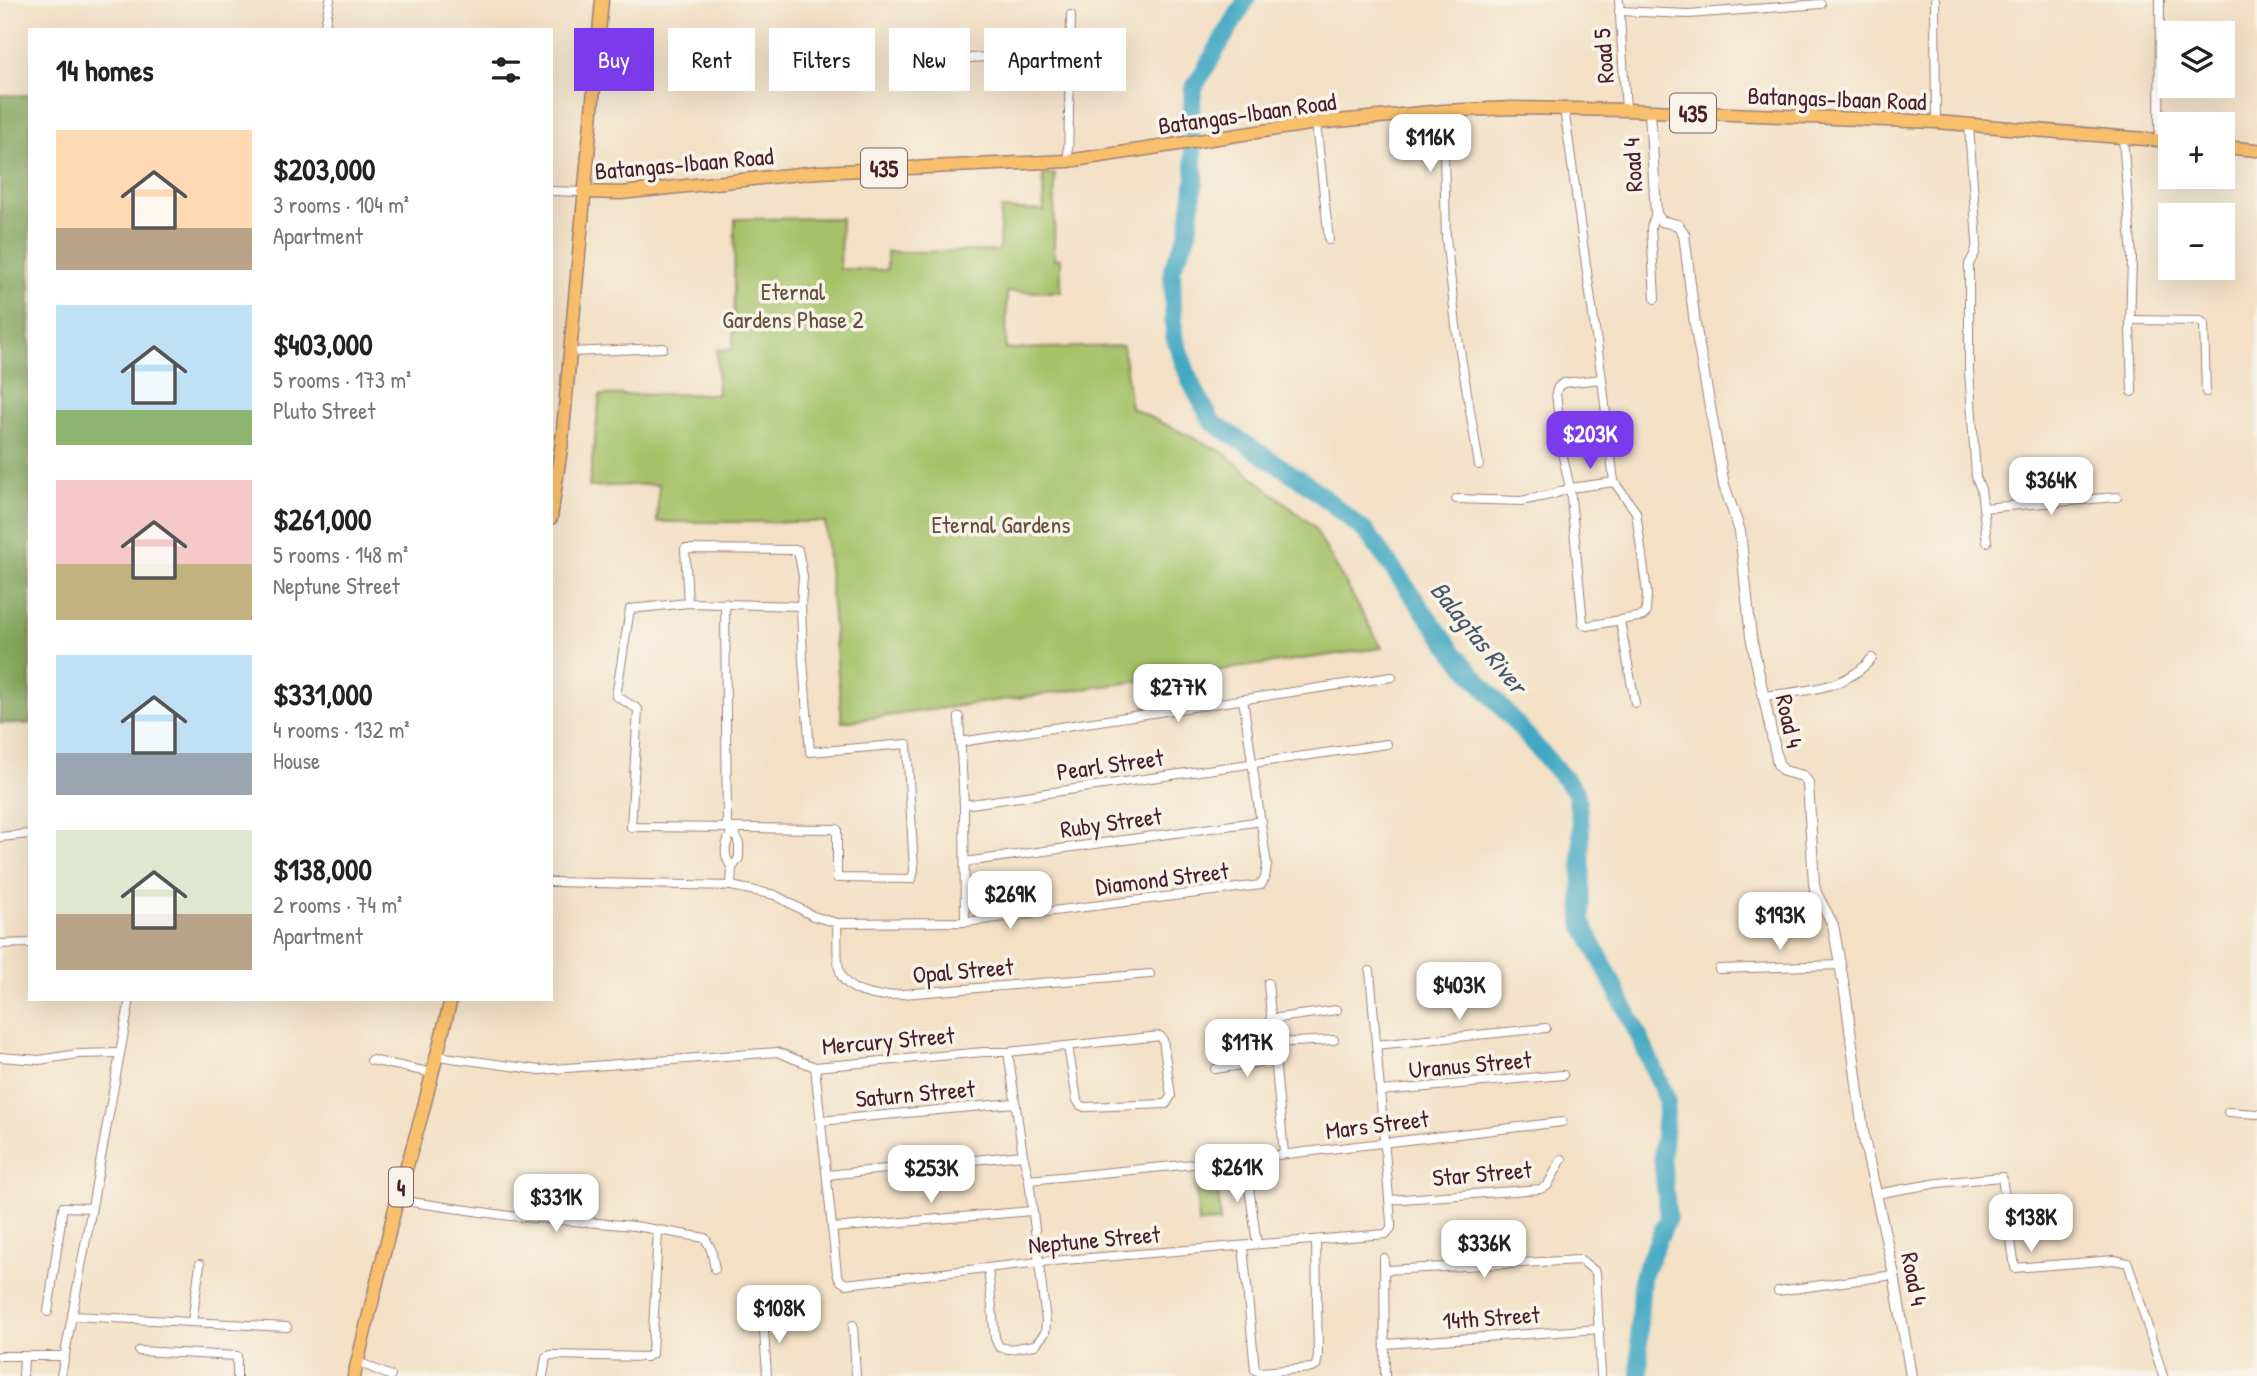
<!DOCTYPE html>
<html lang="en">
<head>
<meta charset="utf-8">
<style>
	body { margin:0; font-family:"Patrick Hand",sans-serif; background:#f2f2f2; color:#222; height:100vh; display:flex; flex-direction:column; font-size:26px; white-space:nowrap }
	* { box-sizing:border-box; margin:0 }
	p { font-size:23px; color:#767676 }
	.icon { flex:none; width:38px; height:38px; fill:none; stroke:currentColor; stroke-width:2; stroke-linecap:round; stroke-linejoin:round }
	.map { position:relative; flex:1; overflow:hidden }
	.drawer { position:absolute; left:28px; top:28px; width:525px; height:973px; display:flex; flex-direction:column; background:#fff; border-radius:0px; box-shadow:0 7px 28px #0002 }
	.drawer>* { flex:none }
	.banner { position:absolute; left:574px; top:28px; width:665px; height:63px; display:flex; gap:14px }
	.controls { position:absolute; left:2158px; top:21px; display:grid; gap:14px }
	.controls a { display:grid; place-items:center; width:77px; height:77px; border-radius:0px; background:#fff; box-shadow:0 7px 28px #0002; font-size:35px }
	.price { position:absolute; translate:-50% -60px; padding:0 16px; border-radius:14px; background:#fff; color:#222; font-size:23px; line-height:46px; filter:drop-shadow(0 2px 4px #0008) }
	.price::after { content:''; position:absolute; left:50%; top:42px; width:21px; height:16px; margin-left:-10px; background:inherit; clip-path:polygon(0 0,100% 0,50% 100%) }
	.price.active { background:#7c3aed; color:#fff }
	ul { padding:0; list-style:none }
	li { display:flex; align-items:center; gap:21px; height:175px; padding:0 28px }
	li span { display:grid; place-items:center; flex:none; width:196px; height:140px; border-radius:0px; color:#555 }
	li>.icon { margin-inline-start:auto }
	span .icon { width:84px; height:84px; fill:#fffc; stroke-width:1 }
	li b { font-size:30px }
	h2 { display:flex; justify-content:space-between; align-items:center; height:84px; padding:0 28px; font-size:30px }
	.chip { padding:0 24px; border-radius:0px; background:#fff; box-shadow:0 7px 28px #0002; font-size:24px; line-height:63px }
	.chip.active { background:#7c3aed; color:#fff }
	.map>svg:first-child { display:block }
	.green { fill:#a5c269; stroke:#78704a; stroke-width:2 }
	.forest { fill:#84a85d; stroke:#676444; stroke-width:2 }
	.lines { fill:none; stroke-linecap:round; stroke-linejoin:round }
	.river { stroke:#43a8c3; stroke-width:18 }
	.minor-casing { stroke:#9e8078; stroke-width:10 }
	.tertiary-casing { stroke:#9e8078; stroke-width:12 }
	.primary-casing { stroke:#9e8078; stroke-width:15 }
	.minor { stroke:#fff; stroke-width:8 }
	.tertiary { stroke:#fff; stroke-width:10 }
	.primary { stroke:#f8bf6c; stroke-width:12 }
	.labels { text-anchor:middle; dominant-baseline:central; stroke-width:7; stroke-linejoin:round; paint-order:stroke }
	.shield { fill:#f7f3e8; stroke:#7e5f64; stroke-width:2 }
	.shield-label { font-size:23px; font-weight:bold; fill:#4a1f2b }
	.street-label { font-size:24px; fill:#4a1f2b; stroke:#f7f3e8 }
	.park-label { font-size:24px; fill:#65503e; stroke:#f7f3e8 }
	.water-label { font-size:26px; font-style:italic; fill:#475668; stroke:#f7f3e8 }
</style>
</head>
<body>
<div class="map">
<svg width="2257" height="1376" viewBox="0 0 2257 1376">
	<rect width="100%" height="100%" fill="#f7f3e8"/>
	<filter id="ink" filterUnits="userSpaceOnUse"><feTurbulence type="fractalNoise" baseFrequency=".0143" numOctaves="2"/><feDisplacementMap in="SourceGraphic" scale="14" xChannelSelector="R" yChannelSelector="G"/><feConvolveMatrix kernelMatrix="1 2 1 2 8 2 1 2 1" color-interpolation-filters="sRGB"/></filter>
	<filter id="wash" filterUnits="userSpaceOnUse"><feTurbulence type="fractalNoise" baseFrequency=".00686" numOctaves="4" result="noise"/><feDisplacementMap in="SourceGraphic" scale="28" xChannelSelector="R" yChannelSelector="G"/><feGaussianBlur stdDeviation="1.57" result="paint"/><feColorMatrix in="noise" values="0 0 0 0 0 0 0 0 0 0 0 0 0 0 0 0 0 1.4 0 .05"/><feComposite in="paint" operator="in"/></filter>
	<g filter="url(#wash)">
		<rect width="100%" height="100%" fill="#f3e0c5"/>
		<g class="green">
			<polygon points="1055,174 1054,259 1061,258 1061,292 1007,292 1006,349 1123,346 1131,408 1221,451 1313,526 1382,648 842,722 825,522 657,522 659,484 589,487 600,395 718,394 717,350 733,349 735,219 841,218 840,269 887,270 887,252 999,251 1001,209 1044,211 1043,175"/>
			<polygon points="1218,1180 1220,1222 1198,1223 1196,1181"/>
		</g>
		<polygon class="forest" points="0,95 30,95 30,724 0,723"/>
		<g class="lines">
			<polyline class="river" points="1246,0 1193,89 1191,124 1195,178 1188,233 1172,269 1174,336 1190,381 1212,422 1309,485 1367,533 1454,653 1576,792 1581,827 1582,922 1641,1040 1667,1100 1662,1156 1668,1218 1642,1277 1639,1321 1640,1376"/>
		</g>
	</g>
	<g filter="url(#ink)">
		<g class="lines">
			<g class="minor-casing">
				<g id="minor">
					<polyline points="1619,0 1626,110"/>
					<polyline points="1935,0 1936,122"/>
					<polyline points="1619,11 1688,14 1821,4"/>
					<polyline points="324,30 330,0"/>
					<polyline points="971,58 1070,52"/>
					<polyline points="1564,108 1602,379 1614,482 1636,512 1647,593 1646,613 1643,616 1587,626 1583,623 1570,488 1563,457 1556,393 1558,387 1563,383 1602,379"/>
					<polyline points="1443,111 1446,237 1456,326 1479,465"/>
					<polyline points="1316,123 1329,240"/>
					<polyline points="1969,126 1977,242 1975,253 1969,264 1969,370 1976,477 1981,489 1987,542"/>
					<polyline points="2123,137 2132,258 2130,327 2132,392"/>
					<polyline points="2159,140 2160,0"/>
					<polyline points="1068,161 1071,15"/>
					<polyline points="551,191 583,192"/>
					<polyline points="1655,299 1651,227 1656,214"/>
					<polyline points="2130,320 2201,321 2204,324 2206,392"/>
					<polyline points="570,352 663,348"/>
					<polyline points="1456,499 1521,501 1554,494 1570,488 1614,482"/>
					<polyline points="1983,508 2117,497"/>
					<polyline points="688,603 685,549 798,550 803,576 801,606 803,660 810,752 907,744 914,870 912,879 837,878 837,829 631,827 638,709 616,696 630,609 688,603 801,606"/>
					<polyline points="725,603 727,828"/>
					<polyline points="1620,621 1635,703"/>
					<path d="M1764,696C1802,691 1846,690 1872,658"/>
					<polyline points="959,717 964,805 965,922"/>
					<polyline points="960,742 1392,677"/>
					<polyline points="964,805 1387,744"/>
					<polyline points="0,837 30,834"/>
					<polyline points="965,862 1262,821"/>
					<polyline points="551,882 731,886 775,895 813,916 837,923 965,922 1261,885 1265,878 1267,865 1243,699"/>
					<path d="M731,886L732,868L739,858V844L733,828C726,843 721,853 732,868"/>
					<path d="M837,923C839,963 829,988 878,996L1150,974"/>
					<polyline points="0,944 30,943"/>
					<polyline points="1719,969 1841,965"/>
					<polyline points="1268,983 1284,1154"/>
					<polyline points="1270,1019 1337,1010"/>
					<polyline points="1272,1043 1334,1040"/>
					<polyline points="1376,1045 1546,1028"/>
					<polyline points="1008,1052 1160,1036 1163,1040 1171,1096 1166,1104 1085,1107 1080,1105 1077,1100 1068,1046"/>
					<polyline points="437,1056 540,1070 777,1052 815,1067 984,1052 1008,1052 1023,1155 1029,1180 1046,1321 1045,1333 1035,1345 1009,1349 999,1347 995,1338 988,1268"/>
					<polyline points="0,1057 39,1060 78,1054 118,1053"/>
					<polyline points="371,1060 433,1073"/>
					<polyline points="815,1067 837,1274 841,1281 846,1284 1040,1262 1386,1234 1391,1228 1391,1222 1370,971"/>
					<polyline points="1215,1069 1274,1060"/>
					<polyline points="1381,1091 1563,1075"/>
					<polyline points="2228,1112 2257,1114"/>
					<polyline points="820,1121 1014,1103"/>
					<polyline points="1245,1159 1257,1244"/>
					<polyline points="827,1175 1023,1155"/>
					<polyline points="1029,1180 1245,1159 1562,1122"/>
					<polyline points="1876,1194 1938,1183 2002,1177 2015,1268 2114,1260 2128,1263 2163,1376"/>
					<polyline points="397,1200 510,1216 635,1226 705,1238 711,1249 715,1269"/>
					<polyline points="1389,1200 1540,1189 1547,1186 1562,1159"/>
					<polyline points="833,1228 1032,1211"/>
					<polyline points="1243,1246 1255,1370 1260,1372 1312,1368 1316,1366 1318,1356 1316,1241"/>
					<polyline points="1384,1258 1385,1376"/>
					<polyline points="1385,1270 1581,1260 1596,1272 1601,1376"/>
					<polyline points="1778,1291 1894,1275"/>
					<polyline points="48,1312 63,1207 91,1208"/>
					<polyline points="73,1316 287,1327"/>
					<polyline points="763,1316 767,1376"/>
					<polyline points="192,1322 200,1264"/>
					<polyline points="853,1325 856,1376"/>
					<polyline points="1385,1344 1600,1329"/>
					<polyline points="139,1351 237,1356 237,1376"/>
					<polyline points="0,1356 65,1356"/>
					<polyline points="356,1361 391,1376"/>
					<polyline points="23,1376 24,1357"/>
					<polyline points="61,1376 130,999"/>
					<polyline points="543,1376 546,1357 551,1355 646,1357 652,1354 658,1230"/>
				</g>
			</g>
			<g class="tertiary-casing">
				<polyline id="tertiary" points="1650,111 1656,214 1661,221 1678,225 1684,234 1695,324 1724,485 1740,531 1751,637 1778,764 1784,771 1803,776 1808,783 1814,884 1816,893 1833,925 1846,998 1864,1139 1894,1275 1911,1376"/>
			</g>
			<g class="primary-casing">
				<g id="primary">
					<polyline points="2222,147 2257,150"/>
					<polyline points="583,192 621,193 818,172 1068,161 1316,123 1443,111 1512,108 1626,110 1936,122 2170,141"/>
					<polyline points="551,518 562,441 602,0"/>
					<polyline points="354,1376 397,1200 422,1114 451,999"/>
				</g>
			</g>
			<use href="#minor" class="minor"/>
			<use href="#tertiary" class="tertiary"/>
			<use href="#primary" class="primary"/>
		</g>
	</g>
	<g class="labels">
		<g class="shield">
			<rect x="1670" y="93.5" width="46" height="39" rx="5"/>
			<rect x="861" y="148.5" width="46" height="39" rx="5"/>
			<rect x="389" y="1167.5" width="24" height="39" rx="5"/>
		</g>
		<g class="shield-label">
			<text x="1693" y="113">435</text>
			<text x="884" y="168">435</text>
			<text x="401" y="1187">4</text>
		</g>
		<g class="street-label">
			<text transform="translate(1603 56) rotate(-94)">Road 5</text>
			<text transform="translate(1837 98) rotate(2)">Batangas-Ibaan Road</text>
			<text transform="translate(1247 113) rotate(-8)">Batangas-Ibaan Road</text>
			<text transform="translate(684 163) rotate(-5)">Batangas-Ibaan Road</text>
			<text transform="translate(1632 165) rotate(-93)">Road 4</text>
			<text transform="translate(1790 721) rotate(78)">Road 4</text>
			<text transform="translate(1110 764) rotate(-8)">Pearl Street</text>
			<text transform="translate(1111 822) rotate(-8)">Ruby Street</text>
			<text transform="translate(1162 878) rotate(-7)">Diamond Street</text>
			<text transform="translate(963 970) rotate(-5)">Opal Street</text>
			<text transform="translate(888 1040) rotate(-5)">Mercury Street</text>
			<text transform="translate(1470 1064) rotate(-5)">Uranus Street</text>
			<text transform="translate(915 1093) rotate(-5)">Saturn Street</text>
			<text transform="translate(1377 1124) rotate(-7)">Mars Street</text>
			<text transform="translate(1482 1173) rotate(-5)">Star Street</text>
			<text transform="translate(1094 1239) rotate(-5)">Neptune Street</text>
			<text transform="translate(1915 1279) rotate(79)">Road 4</text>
			<text transform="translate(1491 1317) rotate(-4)">14th Street</text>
		</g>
		<g class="park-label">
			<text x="793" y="291">Eternal<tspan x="793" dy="28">Gardens Phase 2</tspan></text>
			<text x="1001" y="524">Eternal Gardens</text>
		</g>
		<g class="water-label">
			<text transform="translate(1479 637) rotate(51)">Balagtas River</text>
		</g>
	</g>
</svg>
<div class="controls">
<a><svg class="icon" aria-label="layers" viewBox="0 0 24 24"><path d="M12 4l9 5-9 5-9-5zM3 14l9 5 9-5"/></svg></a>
<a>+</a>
<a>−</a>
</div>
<b class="price" style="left:1430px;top:174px">$116K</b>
<b class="price active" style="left:1590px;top:471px">$203K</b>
<b class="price" style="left:2051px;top:517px">$364K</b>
<b class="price" style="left:1178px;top:724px">$277K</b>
<b class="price" style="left:1010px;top:931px">$269K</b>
<b class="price" style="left:1780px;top:952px">$193K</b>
<b class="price" style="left:1459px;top:1022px">$403K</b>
<b class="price" style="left:1247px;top:1079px">$117K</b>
<b class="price" style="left:1237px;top:1204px">$261K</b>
<b class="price" style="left:931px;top:1205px">$253K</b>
<b class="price" style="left:556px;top:1234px">$331K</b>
<b class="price" style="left:2031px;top:1254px">$138K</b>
<b class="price" style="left:1484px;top:1280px">$336K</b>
<b class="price" style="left:779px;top:1345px">$108K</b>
<div class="banner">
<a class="chip active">Buy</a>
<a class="chip">Rent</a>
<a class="chip">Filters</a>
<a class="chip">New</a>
<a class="chip">Apartment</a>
</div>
<section class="drawer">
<h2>14 homes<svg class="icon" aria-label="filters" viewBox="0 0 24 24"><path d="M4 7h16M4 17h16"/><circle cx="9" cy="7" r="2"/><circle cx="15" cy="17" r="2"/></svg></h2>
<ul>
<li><span style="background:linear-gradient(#ffd9b3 70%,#b9a48a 0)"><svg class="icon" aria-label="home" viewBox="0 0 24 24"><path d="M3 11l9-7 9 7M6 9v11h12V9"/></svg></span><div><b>$203,000</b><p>3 rooms · 104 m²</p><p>Apartment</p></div></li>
<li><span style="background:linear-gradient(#bfe0f5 75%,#8fb573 0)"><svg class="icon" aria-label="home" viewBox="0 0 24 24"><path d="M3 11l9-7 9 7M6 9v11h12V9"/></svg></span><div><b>$403,000</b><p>5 rooms · 173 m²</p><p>Pluto Street</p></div></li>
<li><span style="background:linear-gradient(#f6c9c9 60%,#c2b280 0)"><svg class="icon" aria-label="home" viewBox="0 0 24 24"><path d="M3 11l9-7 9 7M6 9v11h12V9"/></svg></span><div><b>$261,000</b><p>5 rooms · 148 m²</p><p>Neptune Street</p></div></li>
<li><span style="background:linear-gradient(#bfe0f5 70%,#9aa5b1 0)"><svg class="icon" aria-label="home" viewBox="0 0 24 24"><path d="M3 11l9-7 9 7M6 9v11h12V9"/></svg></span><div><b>$331,000</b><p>4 rooms · 132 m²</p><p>House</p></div></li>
<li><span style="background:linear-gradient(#dfe7d0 60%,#b9a48a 0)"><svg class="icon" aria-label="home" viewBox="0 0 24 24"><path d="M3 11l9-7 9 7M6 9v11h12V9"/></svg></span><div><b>$138,000</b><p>2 rooms · 74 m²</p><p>Apartment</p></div></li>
</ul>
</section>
</div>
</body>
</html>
